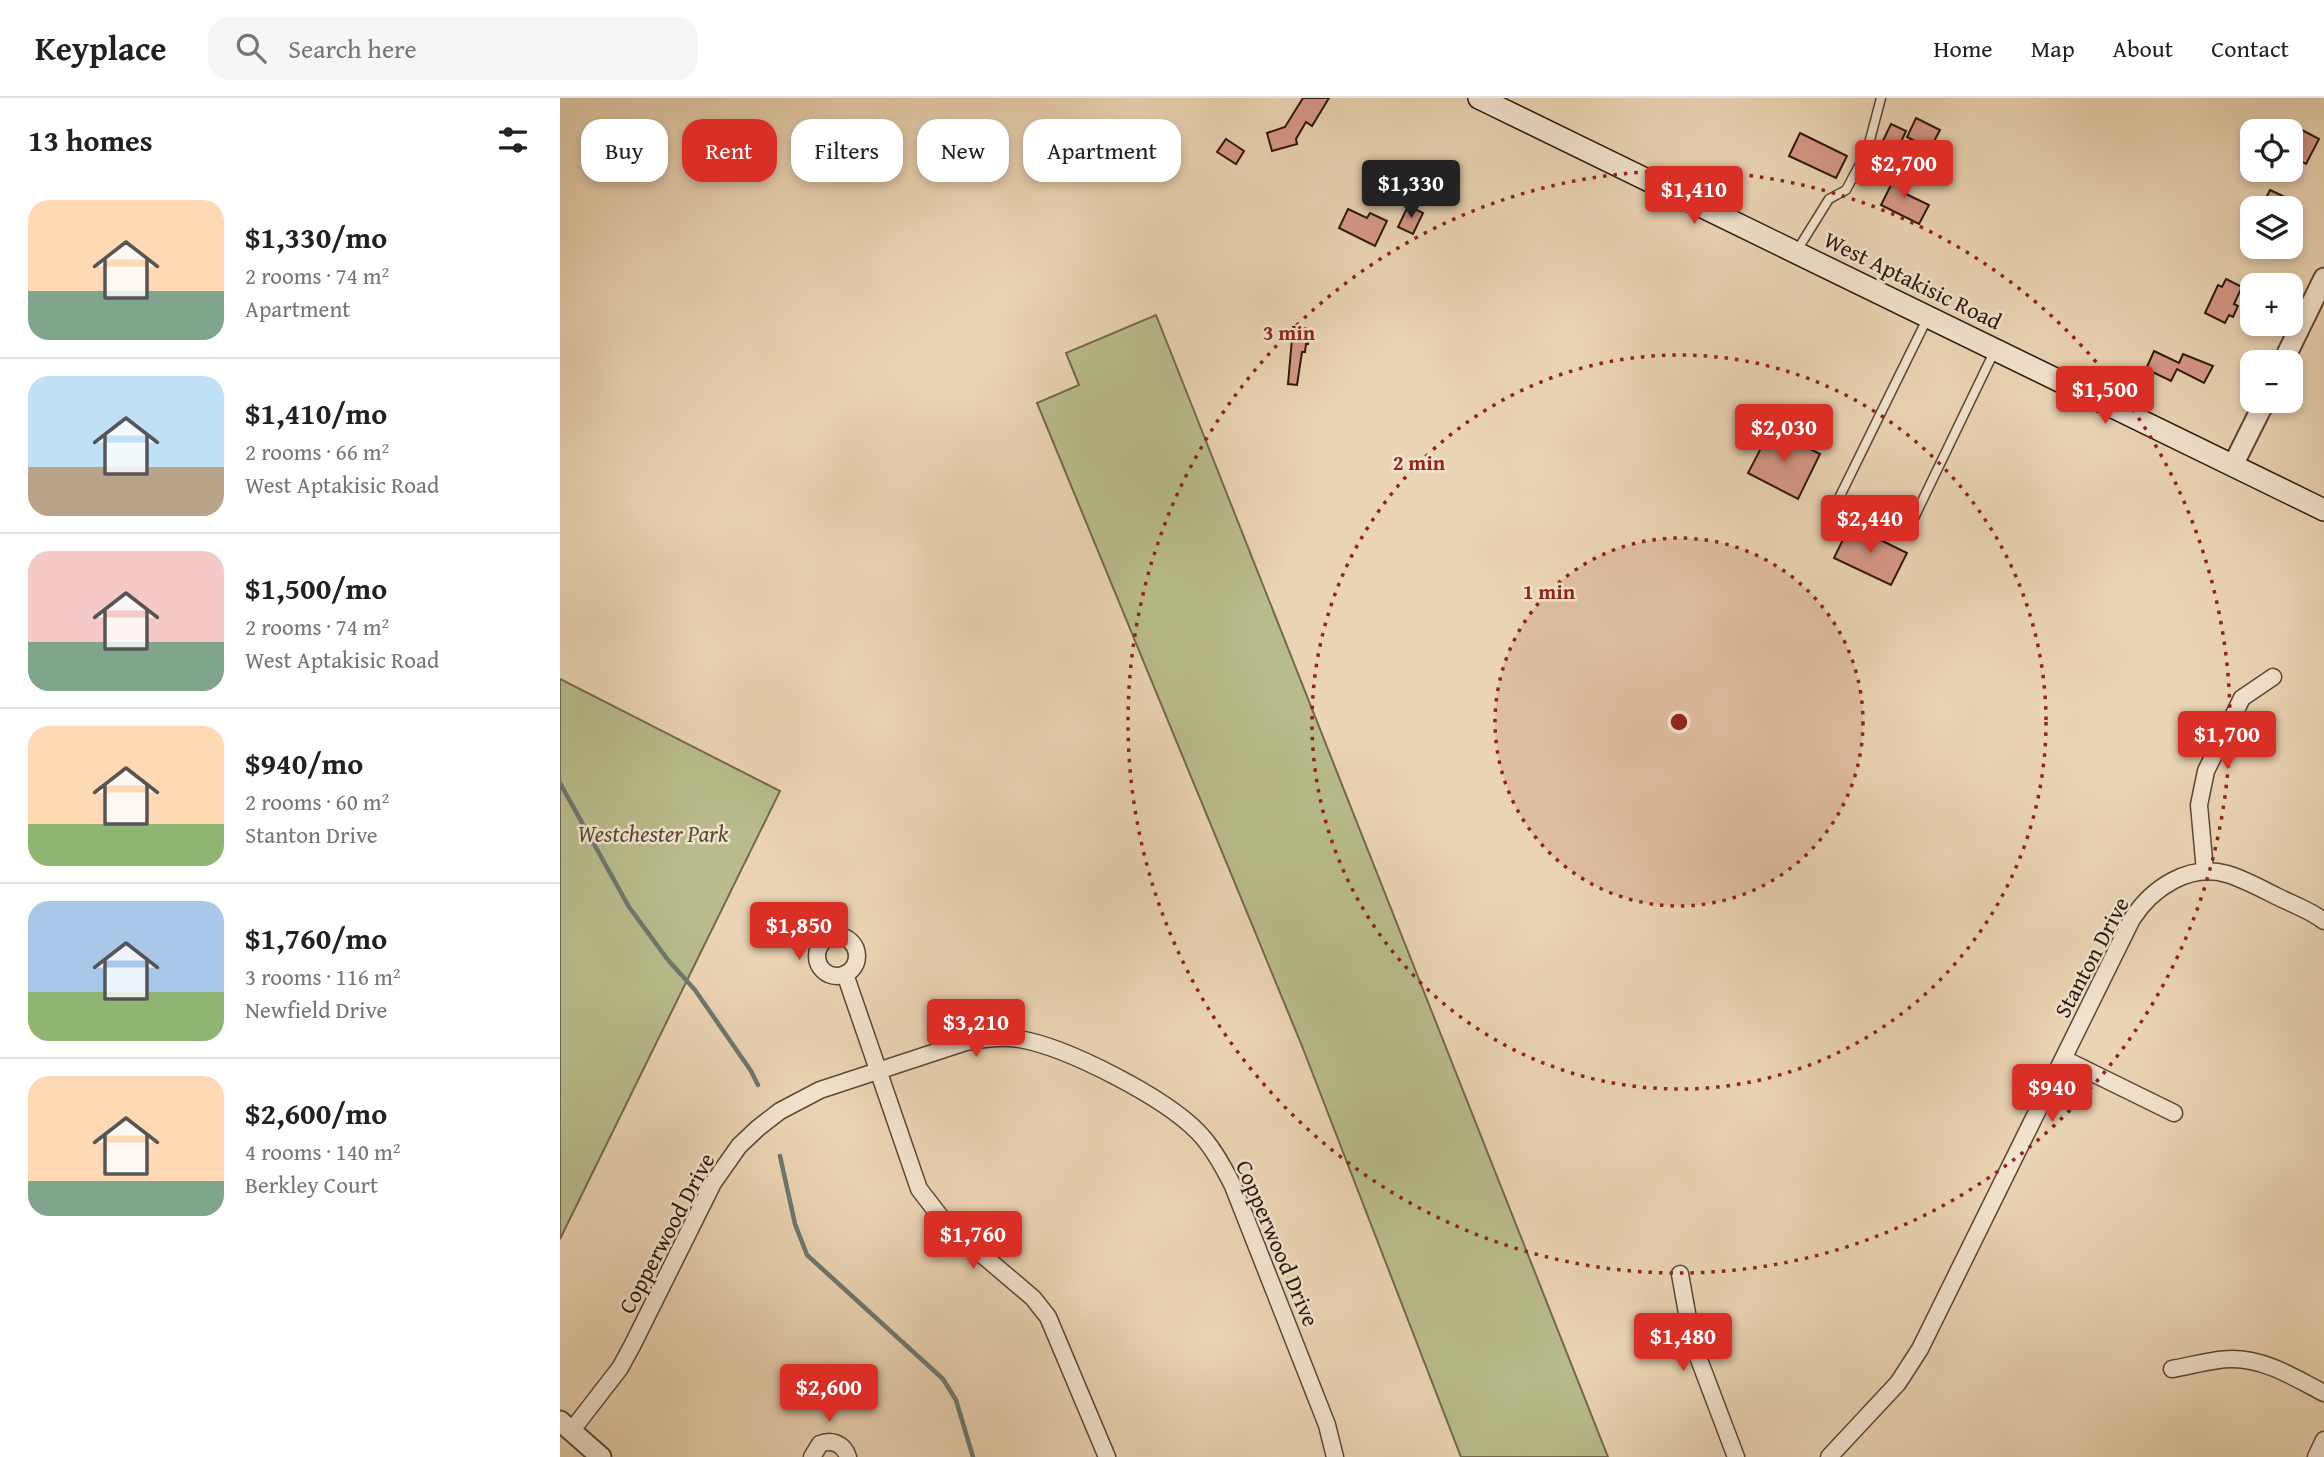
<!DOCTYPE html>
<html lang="en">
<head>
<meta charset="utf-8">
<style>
	body { margin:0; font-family:"Gentium Book Plus",serif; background:#f6f6f6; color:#202124; height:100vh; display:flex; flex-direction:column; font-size:26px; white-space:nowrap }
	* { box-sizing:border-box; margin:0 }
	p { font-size:23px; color:#757577 }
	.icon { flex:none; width:38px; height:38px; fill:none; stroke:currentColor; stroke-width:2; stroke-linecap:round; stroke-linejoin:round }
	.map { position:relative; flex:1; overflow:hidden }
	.panel { display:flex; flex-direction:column; background:#fff; width:560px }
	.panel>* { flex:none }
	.hud { position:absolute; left:21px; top:21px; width:665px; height:63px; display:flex; gap:14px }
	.fabs { position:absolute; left:1680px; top:21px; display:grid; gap:14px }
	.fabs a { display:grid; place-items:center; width:63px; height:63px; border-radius:14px; background:#fff; box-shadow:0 4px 10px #0003; font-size:35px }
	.price { position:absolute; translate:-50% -60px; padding:0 16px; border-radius:7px; background:#d93025; color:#fff; font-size:23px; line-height:46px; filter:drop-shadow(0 2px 4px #0008) }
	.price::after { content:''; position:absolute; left:50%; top:42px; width:21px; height:16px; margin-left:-10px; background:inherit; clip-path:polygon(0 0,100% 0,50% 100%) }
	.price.current { background:#222; color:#fff }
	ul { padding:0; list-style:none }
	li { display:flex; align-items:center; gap:21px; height:175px; padding:0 28px }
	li+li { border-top:2px solid #e0e0e0 }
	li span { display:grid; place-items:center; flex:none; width:196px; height:140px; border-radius:21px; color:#555 }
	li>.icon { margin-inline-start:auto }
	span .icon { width:84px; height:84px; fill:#fffc; stroke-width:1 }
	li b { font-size:30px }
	h2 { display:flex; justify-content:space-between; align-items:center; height:84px; padding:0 28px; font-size:30px }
	.tag { padding:0 24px; border-radius:21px; background:#fff; box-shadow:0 4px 10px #0003; font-size:24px; line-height:63px }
	.tag.current { background:#d93025; color:#fff }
	header { display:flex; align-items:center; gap:42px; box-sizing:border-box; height:98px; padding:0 35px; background:#fff; border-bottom:2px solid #e0e0e0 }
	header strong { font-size:33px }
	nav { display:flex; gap:38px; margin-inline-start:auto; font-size:24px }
	.search { width:490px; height:63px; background:#f6f6f6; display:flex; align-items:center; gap:18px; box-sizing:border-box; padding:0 24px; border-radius:21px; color:#757577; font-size:26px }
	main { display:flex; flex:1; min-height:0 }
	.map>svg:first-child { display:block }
	.green { fill:#b8bc8c; stroke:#726a4c; stroke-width:2 }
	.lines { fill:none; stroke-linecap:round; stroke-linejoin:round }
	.stream { stroke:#6d786f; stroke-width:4.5 }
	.building { fill:#d69887; stroke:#2c180d; stroke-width:2 }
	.service-casing { stroke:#5c4736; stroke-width:11 }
	.minor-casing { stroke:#5c4736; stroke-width:19 }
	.tertiary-casing { stroke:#5c4736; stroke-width:23 }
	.secondary-casing { stroke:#2c180d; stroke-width:24 }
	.service { stroke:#f2e3ce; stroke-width:8 }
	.minor { stroke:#f2e3ce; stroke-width:16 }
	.tertiary { stroke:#f2e3ce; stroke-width:19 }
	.secondary { stroke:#f2e3ce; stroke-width:21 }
	.ring { fill:none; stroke:#8f2418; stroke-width:3.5; stroke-dasharray:3.5 7 }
	.labels { text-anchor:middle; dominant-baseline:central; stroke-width:5; stroke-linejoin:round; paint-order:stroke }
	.street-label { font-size:23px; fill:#2c180d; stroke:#f2e3ce }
	.park-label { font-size:23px; font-style:italic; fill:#564933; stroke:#f2e3ce }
	.centre { fill:#8f2418; stroke:#f2e3ce; stroke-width:3.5 }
	.ring-label { font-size:21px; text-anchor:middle; font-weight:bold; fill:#8f2418; stroke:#f2e3ce; stroke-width:5; stroke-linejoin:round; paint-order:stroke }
</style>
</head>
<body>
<header>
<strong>Keyplace</strong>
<div class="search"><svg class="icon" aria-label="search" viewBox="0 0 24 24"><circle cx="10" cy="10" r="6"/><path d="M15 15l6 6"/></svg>Search here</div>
<nav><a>Home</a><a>Map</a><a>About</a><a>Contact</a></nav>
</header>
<main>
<section class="panel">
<h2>13 homes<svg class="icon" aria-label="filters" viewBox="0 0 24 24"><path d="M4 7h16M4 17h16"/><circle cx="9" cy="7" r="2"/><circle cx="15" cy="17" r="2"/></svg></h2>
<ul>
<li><span style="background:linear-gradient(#ffd9b3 65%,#7fa58c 0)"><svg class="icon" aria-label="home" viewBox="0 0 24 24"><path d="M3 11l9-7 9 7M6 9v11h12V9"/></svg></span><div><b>$1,330/mo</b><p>2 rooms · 74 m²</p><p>Apartment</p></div></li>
<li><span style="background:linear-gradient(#bfe0f5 65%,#b9a48a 0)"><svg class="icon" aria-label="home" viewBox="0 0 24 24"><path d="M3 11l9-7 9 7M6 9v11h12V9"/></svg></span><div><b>$1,410/mo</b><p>2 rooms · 66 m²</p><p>West Aptakisic Road</p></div></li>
<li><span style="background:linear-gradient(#f6c9c9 65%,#7fa58c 0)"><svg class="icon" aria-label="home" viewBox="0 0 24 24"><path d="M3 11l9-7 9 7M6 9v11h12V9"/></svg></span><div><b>$1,500/mo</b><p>2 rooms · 74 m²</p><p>West Aptakisic Road</p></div></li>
<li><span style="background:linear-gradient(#ffd9b3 70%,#8fb573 0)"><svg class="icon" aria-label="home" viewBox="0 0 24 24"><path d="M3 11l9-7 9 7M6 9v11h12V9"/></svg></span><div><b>$940/mo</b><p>2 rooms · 60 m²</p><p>Stanton Drive</p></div></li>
<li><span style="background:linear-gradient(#a9c7e8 65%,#8fb573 0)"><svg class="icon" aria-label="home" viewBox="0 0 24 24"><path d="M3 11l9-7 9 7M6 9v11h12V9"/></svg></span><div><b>$1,760/mo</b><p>3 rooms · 116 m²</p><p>Newfield Drive</p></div></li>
<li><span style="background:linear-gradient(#ffd9b3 75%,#7fa58c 0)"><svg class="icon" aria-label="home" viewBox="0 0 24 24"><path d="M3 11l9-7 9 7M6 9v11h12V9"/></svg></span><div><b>$2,600/mo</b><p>4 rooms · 140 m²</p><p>Berkley Court</p></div></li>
</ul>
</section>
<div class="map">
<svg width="1764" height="1359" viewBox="0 0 1764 1359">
	<rect width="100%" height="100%" fill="#ebd4b3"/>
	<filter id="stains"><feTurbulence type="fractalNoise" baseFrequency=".00286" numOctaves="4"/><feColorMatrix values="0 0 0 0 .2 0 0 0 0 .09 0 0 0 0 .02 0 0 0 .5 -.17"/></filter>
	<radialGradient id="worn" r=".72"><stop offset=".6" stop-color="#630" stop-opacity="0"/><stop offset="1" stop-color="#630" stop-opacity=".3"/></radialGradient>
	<g class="green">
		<polygon points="596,217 642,333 1048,1359 901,1359 742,948 477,305 519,287 506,255"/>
		<polygon points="0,581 220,693 0,1141"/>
	</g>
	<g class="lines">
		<g class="stream">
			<polyline points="0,685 69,809 108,862 135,892 191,973 198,987"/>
			<polyline points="220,1058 235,1126 247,1157 383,1281 396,1302 413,1359"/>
		</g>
	</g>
	<g class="building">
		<polygon points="743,0 769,0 752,28 746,24 736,41 737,46 712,53 707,35 725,29"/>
		<polygon points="1356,20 1380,32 1370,51 1347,39"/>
		<polygon points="1331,26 1346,33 1332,63 1317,55"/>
		<polygon points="1740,31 1759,41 1746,66 1731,58 1731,33 1737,37"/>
		<polygon points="1240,35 1287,58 1276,80 1229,58"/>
		<polygon points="666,41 684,53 676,66 657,54"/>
		<polygon points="1337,75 1353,83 1346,96 1369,107 1359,126 1321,107"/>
		<polygon points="1710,92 1725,99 1719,110 1701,110"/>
		<polygon points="848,108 863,115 853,136 838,129"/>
		<polygon points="788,111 807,120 810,115 827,123 815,148 779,130"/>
		<polygon points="1666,181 1682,189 1674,206 1678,208 1673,219 1669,217 1665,225 1645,215 1658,187 1662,189"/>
		<polygon points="733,229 750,231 748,246 746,246 745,254 742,254 737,287 728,286"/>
		<polygon points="1594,253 1619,265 1623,256 1653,268 1644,285 1617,271 1611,283 1586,271"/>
		<polygon points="1211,331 1260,356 1238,401 1188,375"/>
		<polygon points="1290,427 1347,455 1331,487 1274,460"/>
	</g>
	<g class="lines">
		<g class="service-casing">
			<g id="service">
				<polyline points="1236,154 1269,101 1286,92 1307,53 1321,0"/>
				<polyline points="1367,221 1279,400 1290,411 1335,428 1353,422 1435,252"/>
			</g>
		</g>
		<g class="minor-casing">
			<g id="minor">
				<polyline points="1645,773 1639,707 1646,673 1682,600 1713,579"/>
				<circle cx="277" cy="858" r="20"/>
				<polyline points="285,876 359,1091 386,1126 473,1200 488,1219 547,1359"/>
				<polyline points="1504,961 1614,1015"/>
				<polyline points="1120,1176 1132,1243 1176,1359"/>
				<path d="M1612,1271C1631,1268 1652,1261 1672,1261C1706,1261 1735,1280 1764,1295"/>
				<path d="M12,1332L60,1270L72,1248L153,1085L179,1048L198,1030L220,1013L260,992L406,944C423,941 441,938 459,941C507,949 604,999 638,1034C653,1049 664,1070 673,1088L767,1327L775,1359"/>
				<path d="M252,1359L260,1346C272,1341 284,1346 288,1359"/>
				<path d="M1269,1359L1338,1285L1360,1251L1572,821C1592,790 1629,765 1667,776C1684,781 1700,790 1716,798C1732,806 1750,812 1764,823"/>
				<polyline points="1756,1359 1764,1342"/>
			</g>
		</g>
		<g class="tertiary-casing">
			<g id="tertiary">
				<polyline points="1723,264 1764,180"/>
				<polyline points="1673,367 1705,303"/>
				<polyline points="0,1323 41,1359"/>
			</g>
		</g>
		<g class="secondary-casing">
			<polyline id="secondary" points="919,0 1764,412"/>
		</g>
		<use href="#service" class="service"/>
		<use href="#minor" class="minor"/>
		<use href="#tertiary" class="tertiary"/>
		<use href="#secondary" class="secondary"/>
	</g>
	<circle cx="1119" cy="624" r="184" fill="#8f2418" fill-opacity=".12"/>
	<g class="ring">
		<circle cx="1119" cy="624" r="184"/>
		<circle cx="1119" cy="624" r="367"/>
		<circle cx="1119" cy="624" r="551"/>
	</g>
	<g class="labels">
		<g class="street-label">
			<text transform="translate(1353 182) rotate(26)">West Aptakisic Road</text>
			<text transform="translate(1531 859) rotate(-62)">Stanton Drive</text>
			<text transform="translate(106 1135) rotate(-62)">Copperwood Drive</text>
			<text transform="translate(718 1145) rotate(67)">Copperwood Drive</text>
		</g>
		<g class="park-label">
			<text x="93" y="735">Westchester Park</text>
		</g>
	</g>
	<circle cx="1119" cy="624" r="10" class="centre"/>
	<g class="ring-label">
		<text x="729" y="242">3 min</text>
		<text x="859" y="372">2 min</text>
		<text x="989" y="501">1 min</text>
	</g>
	<rect width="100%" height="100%" filter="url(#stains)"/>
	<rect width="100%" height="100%" fill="url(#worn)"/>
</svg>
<div class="fabs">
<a><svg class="icon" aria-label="locate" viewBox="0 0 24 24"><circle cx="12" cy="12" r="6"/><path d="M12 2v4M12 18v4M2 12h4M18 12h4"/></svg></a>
<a><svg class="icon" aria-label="layers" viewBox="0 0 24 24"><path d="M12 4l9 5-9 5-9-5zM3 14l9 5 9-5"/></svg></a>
<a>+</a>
<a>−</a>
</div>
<b class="price" style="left:1344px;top:102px">$2,700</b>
<b class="price current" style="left:851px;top:122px">$1,330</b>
<b class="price" style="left:1134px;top:128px">$1,410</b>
<b class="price" style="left:1545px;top:328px">$1,500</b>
<b class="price" style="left:1224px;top:366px">$2,030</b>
<b class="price" style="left:1310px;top:457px">$2,440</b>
<b class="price" style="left:1667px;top:673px">$1,700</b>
<b class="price" style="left:239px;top:864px">$1,850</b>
<b class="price" style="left:416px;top:961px">$3,210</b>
<b class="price" style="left:1492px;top:1026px">$940</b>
<b class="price" style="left:413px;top:1173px">$1,760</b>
<b class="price" style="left:1123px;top:1275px">$1,480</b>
<b class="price" style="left:269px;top:1326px">$2,600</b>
<div class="hud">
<a class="tag">Buy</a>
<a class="tag current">Rent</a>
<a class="tag">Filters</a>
<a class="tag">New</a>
<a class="tag">Apartment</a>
</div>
</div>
</main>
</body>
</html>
